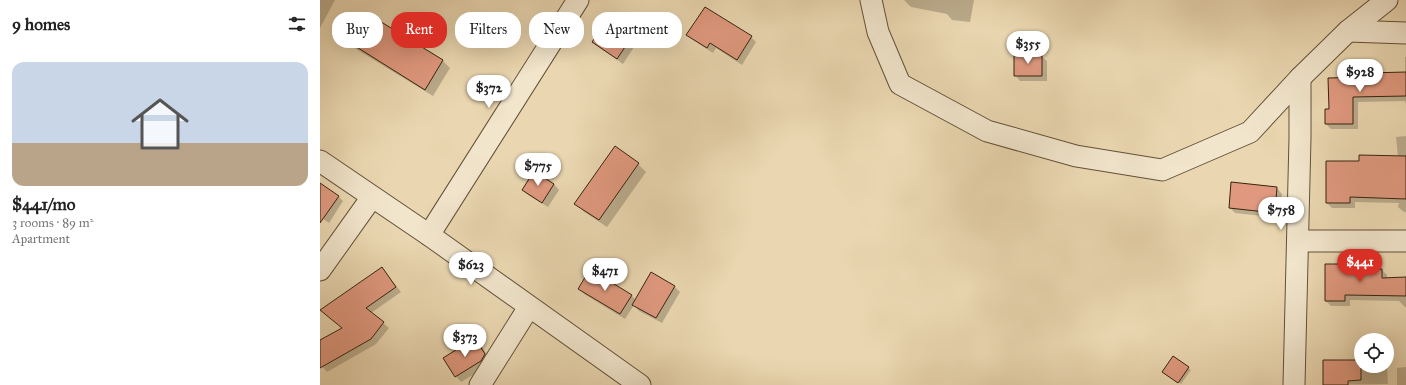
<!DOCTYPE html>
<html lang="en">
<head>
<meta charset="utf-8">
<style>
	body { margin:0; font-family:"IM FELL Great Primer",serif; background:#f6f6f6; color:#222; height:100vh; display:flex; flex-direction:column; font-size:15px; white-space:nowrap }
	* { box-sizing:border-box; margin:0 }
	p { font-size:13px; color:#767676 }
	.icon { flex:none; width:22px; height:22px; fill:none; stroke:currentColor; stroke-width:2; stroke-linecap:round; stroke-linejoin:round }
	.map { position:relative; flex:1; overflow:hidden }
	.panel { display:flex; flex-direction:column; background:#fff; width:320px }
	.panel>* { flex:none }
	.hud { position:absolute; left:12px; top:12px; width:380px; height:36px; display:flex; gap:8px }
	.controls { position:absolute; left:1034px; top:333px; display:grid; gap:8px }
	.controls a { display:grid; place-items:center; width:40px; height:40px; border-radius:50%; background:#fff; box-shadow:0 4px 16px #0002; font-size:20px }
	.price { position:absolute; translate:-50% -34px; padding:0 9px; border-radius:14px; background:#fff; color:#222; font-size:13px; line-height:26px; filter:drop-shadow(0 1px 2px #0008) }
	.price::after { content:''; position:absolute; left:50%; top:24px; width:12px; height:9px; margin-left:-6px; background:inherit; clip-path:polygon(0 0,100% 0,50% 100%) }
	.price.selected { background:#d93025; color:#fff }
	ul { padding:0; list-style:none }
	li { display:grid; align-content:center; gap:8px; height:212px; padding:0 12px }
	li span { display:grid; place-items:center; height:124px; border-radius:12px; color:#555 }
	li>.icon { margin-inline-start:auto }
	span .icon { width:72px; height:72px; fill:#fffc; stroke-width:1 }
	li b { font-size:17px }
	h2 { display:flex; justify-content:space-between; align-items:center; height:48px; padding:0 12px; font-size:17px }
	.pill { padding:0 14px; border-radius:16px; background:#fff; box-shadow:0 4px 16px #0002; font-size:14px; line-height:36px }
	.pill.selected { background:#d93025; color:#fff }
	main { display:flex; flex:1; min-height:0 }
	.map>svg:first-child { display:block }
	.shadow { fill:#0003 }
	.building { fill:#e0997f; stroke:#362410 }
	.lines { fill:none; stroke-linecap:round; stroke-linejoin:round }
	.street-casing { stroke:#635138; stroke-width:23 }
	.street { stroke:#f1e5cc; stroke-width:21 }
</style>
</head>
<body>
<main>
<section class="panel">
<h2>9 homes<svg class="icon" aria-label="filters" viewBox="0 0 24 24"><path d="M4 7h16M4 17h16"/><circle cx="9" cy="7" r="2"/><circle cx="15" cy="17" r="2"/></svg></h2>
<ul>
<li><span style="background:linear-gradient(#c9d6e8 65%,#b9a48a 0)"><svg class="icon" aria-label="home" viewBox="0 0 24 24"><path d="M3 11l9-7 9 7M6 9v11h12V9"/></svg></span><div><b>$441/mo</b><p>3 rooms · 89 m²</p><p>Apartment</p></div></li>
</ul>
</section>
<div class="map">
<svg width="1086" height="385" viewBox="0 0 1086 385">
	<rect width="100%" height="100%" fill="#ead7b1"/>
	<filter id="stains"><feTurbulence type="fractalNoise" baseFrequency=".005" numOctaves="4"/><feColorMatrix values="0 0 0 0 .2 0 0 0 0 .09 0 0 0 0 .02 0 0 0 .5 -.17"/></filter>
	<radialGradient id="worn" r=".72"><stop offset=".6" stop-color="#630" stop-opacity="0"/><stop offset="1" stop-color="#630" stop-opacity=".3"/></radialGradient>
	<g class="shadow">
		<polygon points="0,0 15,0 0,28"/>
		<polygon points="584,0 654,0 650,22 632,20 627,14 591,7"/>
		<polygon points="46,13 123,61 130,68 113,96 36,49 28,41"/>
		<polygon points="287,23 311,39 316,44 303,64 279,47 274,42"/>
		<polygon points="368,35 431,37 436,42 422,65 396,48 393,53 373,40"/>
		<polygon points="721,56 727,61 727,81 700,81 695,75"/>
		<polygon points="1085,57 1086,57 1086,104 1085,101 1038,102 1038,129 1011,129 1006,124 1010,110 1049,78 1085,73"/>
		<polygon points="1086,136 1086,212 1084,212 1078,207 1079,203 1035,202 1035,208 1012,208 1007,203 1040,162 1078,157 1076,137"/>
		<polygon points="295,148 318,164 326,172 287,227 263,211 256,203"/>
		<polygon points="214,172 234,184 239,190 228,207 208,195 203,190"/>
		<polygon points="912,183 957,188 962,194 960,218 915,213 910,208"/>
		<polygon points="0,184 18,196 23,201 9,223 0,217"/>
		<polygon points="1006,265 1025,265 1029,269 1062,270 1067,275 1067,279 1086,278 1086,307 1085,307 1079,301 1030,300 1030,306 1011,306 1006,301"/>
		<polygon points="62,268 81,292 51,313 69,328 56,344 7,372 0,364 0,342 23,328 1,311"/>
		<polygon points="355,287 360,292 342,323 319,311 314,305 305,319 264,294 259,288 311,295 316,300"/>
		<polygon points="155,339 161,345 170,360 166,367 141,382 136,376"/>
		<polygon points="1041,356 1041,366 1067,366 1068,384 1004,385 1041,361"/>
		<polygon points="1086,367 1086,385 1077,385 1077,368"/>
		<polygon points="868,368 871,370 861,384 846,374"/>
	</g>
	<g class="building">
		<polygon points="385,7 432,36 417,60 390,43 387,48 366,35"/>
		<polygon points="45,12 123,60 105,90 27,41"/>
		<polygon points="287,21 311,38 297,59 272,42"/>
		<polygon points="694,54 722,55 722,76 694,76"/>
		<polygon points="1086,72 1086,96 1033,97 1033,124 1005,124 1005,109 1009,109 1008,78 1048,77 1047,73"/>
		<polygon points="295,146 319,163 279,220 254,204"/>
		<polygon points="1039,155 1086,156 1086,199 1030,197 1030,203 1006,203 1006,161 1039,161"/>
		<polygon points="214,171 234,184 222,203 202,190"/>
		<polygon points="911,182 957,187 955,213 909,208"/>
		<polygon points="0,183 19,196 0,223"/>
		<polygon points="1005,264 1025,264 1025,268 1062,269 1062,278 1086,277 1086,296 1025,295 1025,301 1005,301"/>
		<polygon points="62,267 76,287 46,308 64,322 51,339 0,368 0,340 22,328 0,310"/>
		<polygon points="270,269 312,295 300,314 258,289"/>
		<polygon points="331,272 355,286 336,318 312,305"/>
		<polygon points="155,338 165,354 161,361 135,377 123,358"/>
		<polygon points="853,356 869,367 858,383 842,372"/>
		<polygon points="1003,360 1041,360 1041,380 1028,381 1028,385 1003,385"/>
	</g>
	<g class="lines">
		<g class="street-casing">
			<g id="street">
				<polyline points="551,0 558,32 580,84 667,131 756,156 842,170 930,132 980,78 1028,31 1067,0"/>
				<polyline points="1028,31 1086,33"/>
				<polyline points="0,161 109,235 320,385"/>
				<polyline points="109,235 258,0"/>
				<polyline points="978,241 1086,241"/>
				<polyline points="0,270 52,197"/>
				<polyline points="160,385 209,307"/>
				<polyline points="974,385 980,138 980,78"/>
			</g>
		</g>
		<use href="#street" class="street"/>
	</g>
	<rect width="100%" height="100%" filter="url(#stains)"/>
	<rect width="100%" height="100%" fill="url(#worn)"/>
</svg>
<div class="controls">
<a><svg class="icon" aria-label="locate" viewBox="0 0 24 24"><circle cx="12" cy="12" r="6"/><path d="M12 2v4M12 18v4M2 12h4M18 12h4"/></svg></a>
</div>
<b class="price" style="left:708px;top:65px">$355</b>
<b class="price" style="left:1040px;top:93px">$928</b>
<b class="price" style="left:169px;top:109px">$372</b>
<b class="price" style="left:218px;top:187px">$775</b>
<b class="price" style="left:961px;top:231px">$758</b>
<b class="price selected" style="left:1040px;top:283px">$441</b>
<b class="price" style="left:151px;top:286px">$623</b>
<b class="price" style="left:285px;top:292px">$471</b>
<b class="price" style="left:145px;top:358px">$373</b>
<div class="hud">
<a class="pill">Buy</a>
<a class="pill selected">Rent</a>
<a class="pill">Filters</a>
<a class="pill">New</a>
<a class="pill">Apartment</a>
</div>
</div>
</main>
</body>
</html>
